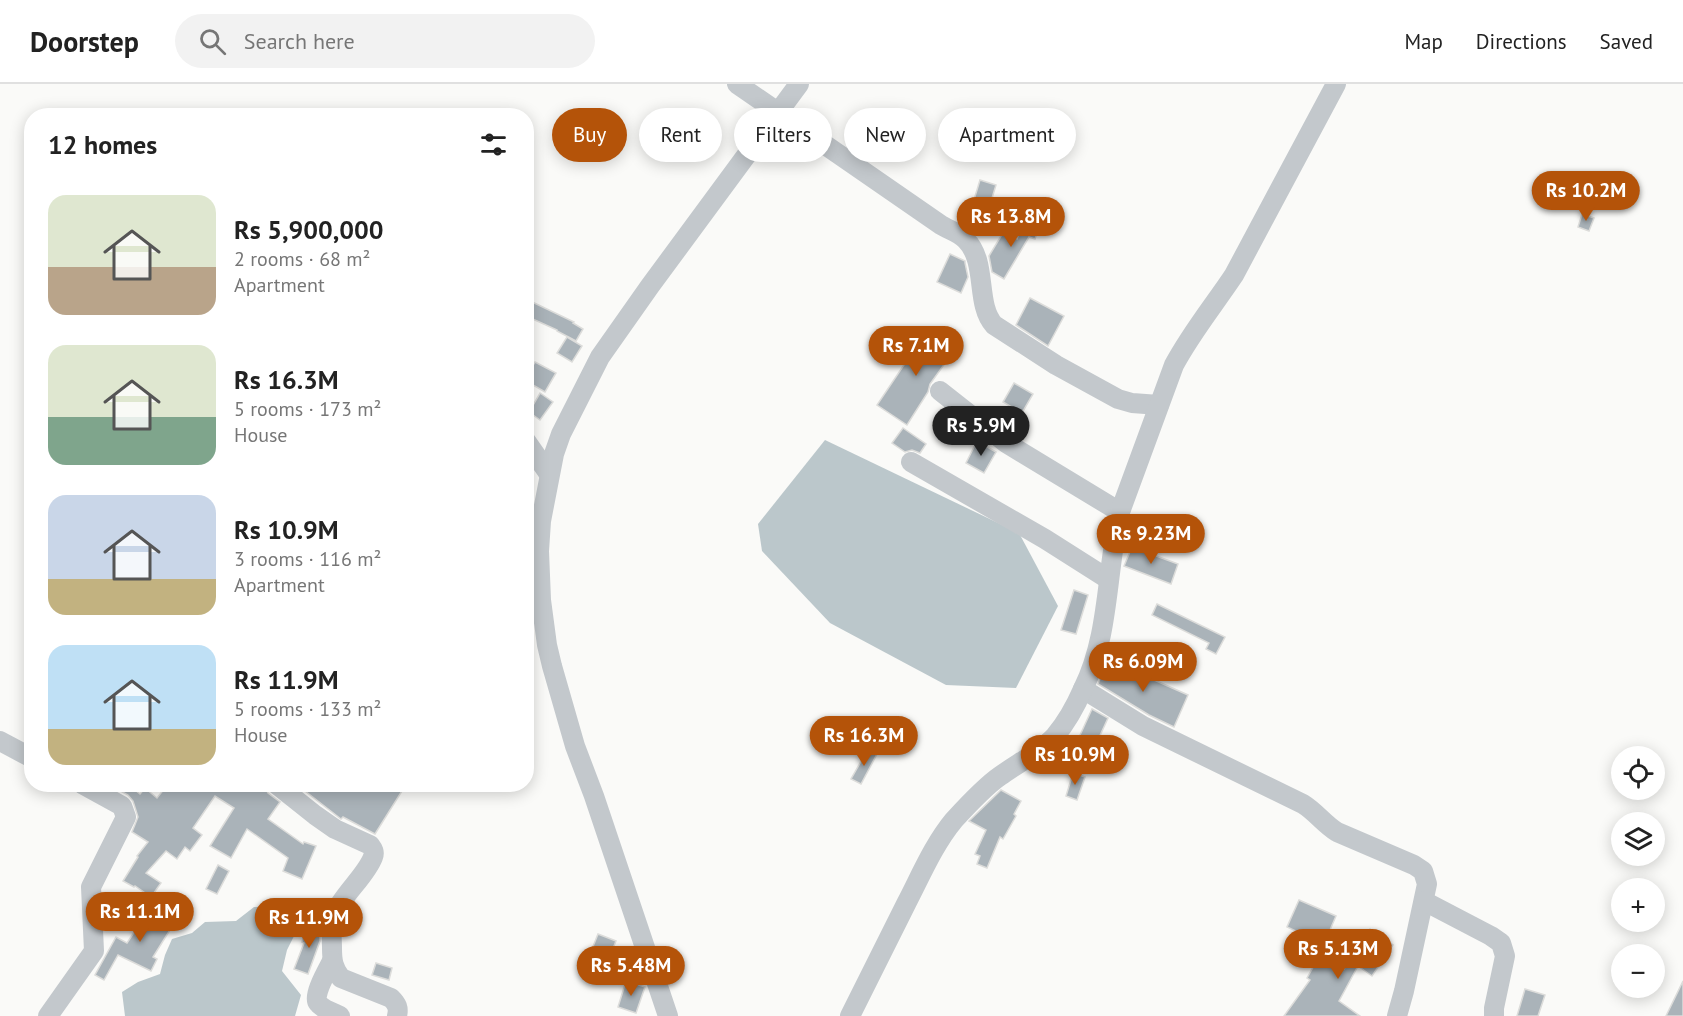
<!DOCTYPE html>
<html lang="en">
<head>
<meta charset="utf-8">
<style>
	body { margin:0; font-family:"PT Sans",sans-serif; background:#f2f2f2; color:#222; height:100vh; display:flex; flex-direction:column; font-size:22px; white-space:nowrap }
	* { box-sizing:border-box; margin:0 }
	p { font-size:20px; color:#767676 }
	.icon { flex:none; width:33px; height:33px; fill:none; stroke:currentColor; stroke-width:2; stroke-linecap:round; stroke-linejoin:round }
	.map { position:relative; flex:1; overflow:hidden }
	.details { position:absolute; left:24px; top:24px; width:510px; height:684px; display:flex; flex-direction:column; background:#fff; border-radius:24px; box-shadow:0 3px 15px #0003 }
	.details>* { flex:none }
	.top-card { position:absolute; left:552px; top:24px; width:570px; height:54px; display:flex; gap:12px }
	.controls { position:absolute; left:1611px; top:662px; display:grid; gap:12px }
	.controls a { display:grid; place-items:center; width:54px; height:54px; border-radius:50%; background:#fff; box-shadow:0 3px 15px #0003; font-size:30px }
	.price { position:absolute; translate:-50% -51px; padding:0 14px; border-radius:21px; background:#b45309; color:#fff; font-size:20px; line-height:39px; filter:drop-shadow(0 2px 3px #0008) }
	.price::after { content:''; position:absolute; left:50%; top:36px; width:18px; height:14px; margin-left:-9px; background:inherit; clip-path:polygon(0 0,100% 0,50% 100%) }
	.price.current { background:#222; color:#fff }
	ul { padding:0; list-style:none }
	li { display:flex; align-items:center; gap:18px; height:150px; padding:0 24px }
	li span { display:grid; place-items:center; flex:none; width:168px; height:120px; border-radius:18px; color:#555 }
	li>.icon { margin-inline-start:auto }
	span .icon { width:72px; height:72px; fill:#fffc; stroke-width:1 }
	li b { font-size:26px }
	h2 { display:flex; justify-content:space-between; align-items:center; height:72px; padding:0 24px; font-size:26px }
	.chip { padding:0 21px; border-radius:27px; background:#fff; box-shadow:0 3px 15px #0003; font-size:21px; line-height:54px }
	.chip.current { background:#b45309; color:#fff }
	header { display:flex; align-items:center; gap:36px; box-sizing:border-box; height:84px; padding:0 30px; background:#fff; border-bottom:2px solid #e0e0e0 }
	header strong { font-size:28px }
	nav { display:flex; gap:33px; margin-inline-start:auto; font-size:21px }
	.search { width:420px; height:54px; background:#f2f2f2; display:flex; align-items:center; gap:15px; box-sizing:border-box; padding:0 21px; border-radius:33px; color:#767676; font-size:22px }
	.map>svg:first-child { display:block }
	.water { fill:#bbc7cb }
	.building { fill:#aab3b9; stroke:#dcdcda; stroke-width:1.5 }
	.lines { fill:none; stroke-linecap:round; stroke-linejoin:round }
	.minor { stroke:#c3c8cc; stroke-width:20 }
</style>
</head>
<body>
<header>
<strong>Doorstep</strong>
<div class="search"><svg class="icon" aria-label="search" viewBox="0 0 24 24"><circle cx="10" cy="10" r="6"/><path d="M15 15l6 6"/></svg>Search here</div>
<nav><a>Map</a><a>Directions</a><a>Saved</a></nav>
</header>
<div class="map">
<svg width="1683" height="932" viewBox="0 0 1683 932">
	<rect width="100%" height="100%" fill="#fafaf8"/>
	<g class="water">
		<polygon points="825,356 1019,449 1058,522 1016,604 946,601 830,539 762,467 758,440"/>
		<polygon points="287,822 301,838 287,866 282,887 301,911 295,932 125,932 122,908 138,898 160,890 165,871 172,855 192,849 205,838 236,837 254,823"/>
	</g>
	<g class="building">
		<polygon points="980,96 996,101 989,124 973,119"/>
		<polygon points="1582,130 1594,134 1589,147 1578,143"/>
		<polygon points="1025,134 1040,139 1035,155 1029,153 1004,195 992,188 989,172 1004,147 1017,155"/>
		<polygon points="950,170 965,177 965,179 968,193 961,209 937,198"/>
		<polygon points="1030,214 1064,232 1048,262 1016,241"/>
		<polygon points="526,215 574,238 573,239 583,245 576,257 557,247 557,246 526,232"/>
		<polygon points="928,245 956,264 930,300 928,308 907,341 877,321"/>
		<polygon points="567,253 582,262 572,278 557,269"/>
		<polygon points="535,278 556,289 545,308 526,297 526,294"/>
		<polygon points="1014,299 1033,310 1022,329 1003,318"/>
		<polygon points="540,309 553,318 540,336 529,328"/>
		<polygon points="903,344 926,360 920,369 912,366 905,368 892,359"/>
		<polygon points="977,357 996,368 984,389 966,379"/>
		<polygon points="1132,463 1178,480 1171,500 1124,482"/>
		<polygon points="1074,506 1088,511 1076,550 1061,546"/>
		<polygon points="1157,520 1225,553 1216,570 1206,565 1209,559 1152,531"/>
		<polygon points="1107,575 1188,611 1174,643 1149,631 1098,600"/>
		<polygon points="1092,625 1108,634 1092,669 1075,662"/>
		<polygon points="868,665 877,670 861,700 851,695"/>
		<polygon points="1073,689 1085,693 1077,716 1066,712"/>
		<polygon points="108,700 128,700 140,710 145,704 157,714 168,700 264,700 268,709 280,718 268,735 303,760 304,758 316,762 302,795 283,787 288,774 247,745 231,774 210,762 234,724 215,712 193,744 202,751 190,767 185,763 177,775 166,767 146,789 161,799 151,813 135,802 134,803 123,797 138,773 137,772 148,758 132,748 138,733 133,717 128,711"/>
		<polygon points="296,700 392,700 402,707 375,750 343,733 341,735"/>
		<polygon points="1001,706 1021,717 1014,730 1016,732 1003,755 1000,753 987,784 977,780 980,772 975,770 986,746 969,737"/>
		<polygon points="218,781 229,787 217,810 206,805"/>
		<polygon points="104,815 117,821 112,832 104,828"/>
		<polygon points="1299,816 1336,832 1324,860 1287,843"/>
		<polygon points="155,821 175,838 153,873 157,875 151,887 118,871 104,896 95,891 116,853 127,859 139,841"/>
		<polygon points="307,840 320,843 320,857 308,890 294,885 304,859 302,858"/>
		<polygon points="1370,845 1393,861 1372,892 1358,882 1339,917 1360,932 1284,932 1310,896 1307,894 1320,871 1344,885"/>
		<polygon points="598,850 616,857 608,877 590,870"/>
		<polygon points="376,879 392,884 389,896 372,891"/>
		<polygon points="626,897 645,903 636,929 618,923"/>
		<polygon points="1683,897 1683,932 1666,932"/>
		<polygon points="1525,905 1545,911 1538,932 1517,932"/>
	</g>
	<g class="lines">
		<g class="minor">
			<path d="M737,0L941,141C949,146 960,149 966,156C988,178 975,220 994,241L1056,281L1118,315L1132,319L1159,321"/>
			<polyline points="940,307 1006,359 1120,428"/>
			<polyline points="526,357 549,390"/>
			<polyline points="911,378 1045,455 1108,495"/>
			<path d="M1083,605L1143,642L1303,720C1316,728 1324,740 1337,748L1414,781L1423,787L1427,800L1404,907L1397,932"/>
			<polyline points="0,657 32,674"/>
			<path d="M276,700L315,731L335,745L370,761C373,765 375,768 373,773C366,792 342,811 334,831C330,841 332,853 332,864C332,876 333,884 341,894L391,914C397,920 399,924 397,932"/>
			<polyline points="1424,817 1491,852 1501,859 1505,872 1494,924 1494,932"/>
			<path d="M332,877C328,885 312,912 318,919C322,925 334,929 340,932"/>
			<polyline points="48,932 94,867 91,803 126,733 122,722 82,700"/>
			<polyline points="668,932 594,712 575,662 552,582 547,561 541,516 539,467 541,437 554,370 561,350 600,273 650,202 799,0"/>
			<path d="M850,932C869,894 888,856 907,818C921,791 934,760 954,736C965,724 987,701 1000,692C1018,679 1040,668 1055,652C1066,639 1076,621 1083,605C1110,551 1106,486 1120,428L1174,281C1191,249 1214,221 1234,191L1336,0"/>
		</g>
	</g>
</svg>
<div class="controls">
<a><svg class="icon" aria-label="locate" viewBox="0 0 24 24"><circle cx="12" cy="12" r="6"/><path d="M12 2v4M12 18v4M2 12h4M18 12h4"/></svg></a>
<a><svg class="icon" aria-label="layers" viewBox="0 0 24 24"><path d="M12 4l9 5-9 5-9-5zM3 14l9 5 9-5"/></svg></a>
<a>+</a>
<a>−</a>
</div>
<b class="price" style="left:1586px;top:138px">Rs 10.2M</b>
<b class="price" style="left:1011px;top:164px">Rs 13.8M</b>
<b class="price" style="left:916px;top:293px">Rs 7.1M</b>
<b class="price current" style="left:981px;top:373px">Rs 5.9M</b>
<b class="price" style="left:1151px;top:481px">Rs 9.23M</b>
<b class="price" style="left:1143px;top:609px">Rs 6.09M</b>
<b class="price" style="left:864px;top:683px">Rs 16.3M</b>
<b class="price" style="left:1075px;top:702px">Rs 10.9M</b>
<b class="price" style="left:140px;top:859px">Rs 11.1M</b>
<b class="price" style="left:309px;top:865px">Rs 11.9M</b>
<b class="price" style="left:1338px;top:896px">Rs 5.13M</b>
<b class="price" style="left:631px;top:913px">Rs 5.48M</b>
<div class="top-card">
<a class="chip current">Buy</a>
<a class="chip">Rent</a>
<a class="chip">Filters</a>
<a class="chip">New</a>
<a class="chip">Apartment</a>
</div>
<section class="details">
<h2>12 homes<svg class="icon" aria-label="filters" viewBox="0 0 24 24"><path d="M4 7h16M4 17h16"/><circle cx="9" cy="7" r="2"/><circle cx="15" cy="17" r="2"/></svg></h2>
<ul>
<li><span style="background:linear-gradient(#dfe7d0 60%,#b9a48a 0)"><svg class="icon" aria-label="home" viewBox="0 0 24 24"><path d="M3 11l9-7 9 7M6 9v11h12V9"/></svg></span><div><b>Rs 5,900,000</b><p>2 rooms · 68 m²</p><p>Apartment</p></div></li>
<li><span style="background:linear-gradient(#dfe7d0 60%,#7fa58c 0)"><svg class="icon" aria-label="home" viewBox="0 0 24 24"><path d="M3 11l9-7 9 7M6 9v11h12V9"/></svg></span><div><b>Rs 16.3M</b><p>5 rooms · 173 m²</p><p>House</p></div></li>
<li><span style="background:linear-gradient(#c9d6e8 70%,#c2b280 0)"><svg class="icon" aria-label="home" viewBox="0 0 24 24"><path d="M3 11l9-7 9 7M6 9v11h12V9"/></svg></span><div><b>Rs 10.9M</b><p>3 rooms · 116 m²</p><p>Apartment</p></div></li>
<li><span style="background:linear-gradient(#bfe0f5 70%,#c2b280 0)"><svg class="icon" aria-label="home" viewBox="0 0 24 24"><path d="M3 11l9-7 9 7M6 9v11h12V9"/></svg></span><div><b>Rs 11.9M</b><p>5 rooms · 133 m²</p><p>House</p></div></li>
</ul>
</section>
</div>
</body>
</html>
